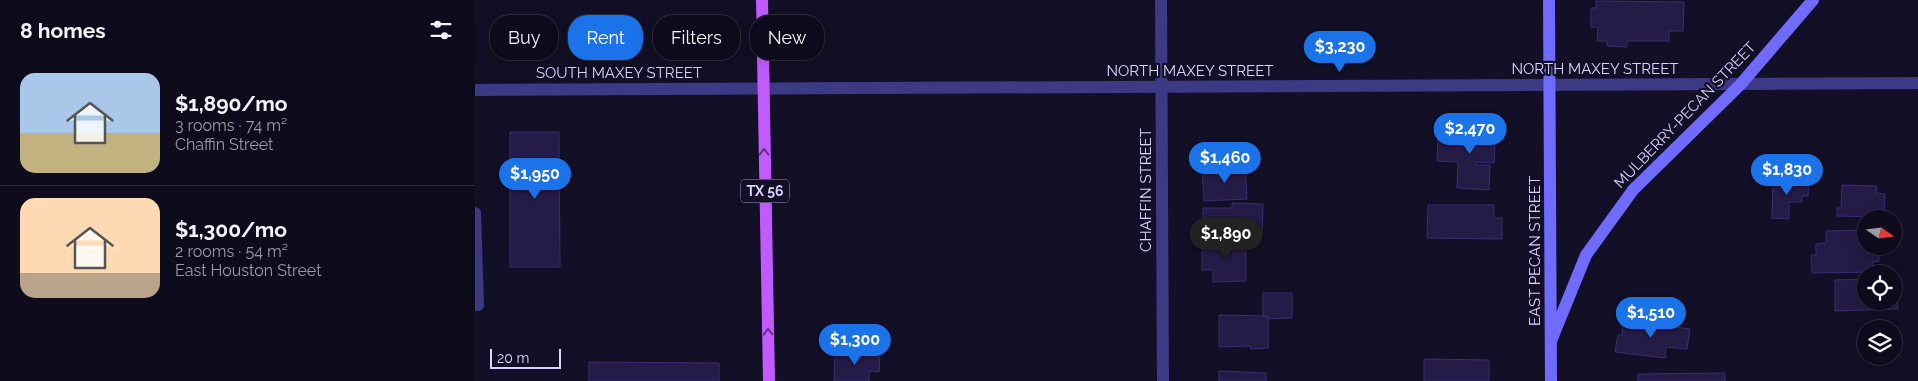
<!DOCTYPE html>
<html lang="en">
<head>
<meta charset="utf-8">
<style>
	body { margin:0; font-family:Raleway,sans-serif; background:#1c1929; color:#f1f3f6; height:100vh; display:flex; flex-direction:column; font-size:19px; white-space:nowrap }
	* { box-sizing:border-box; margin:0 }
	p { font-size:16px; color:#9b9ba3 }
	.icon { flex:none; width:28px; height:28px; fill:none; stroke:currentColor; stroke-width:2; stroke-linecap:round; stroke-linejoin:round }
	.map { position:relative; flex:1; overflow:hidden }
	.side { display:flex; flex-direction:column; background:#0e0b1c; width:475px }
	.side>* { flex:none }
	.banner { position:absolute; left:15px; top:15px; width:475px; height:45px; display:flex; gap:10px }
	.needle { width:32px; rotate:104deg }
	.fabs { position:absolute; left:1382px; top:210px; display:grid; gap:10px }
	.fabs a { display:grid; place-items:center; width:45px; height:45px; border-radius:50%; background:#0e0b1c; box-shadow:0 5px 20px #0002,0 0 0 1px #2e2b3b; font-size:25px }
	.scale { position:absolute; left:15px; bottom:12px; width:71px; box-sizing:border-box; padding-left:5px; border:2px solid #d9d4ff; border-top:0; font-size:14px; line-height:18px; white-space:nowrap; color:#d9d4ff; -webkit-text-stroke:4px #130f26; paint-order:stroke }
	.price { position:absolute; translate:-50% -42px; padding:0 11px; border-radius:18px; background:#1a73e8; color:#fff; font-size:16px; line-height:32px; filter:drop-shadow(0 1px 2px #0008) }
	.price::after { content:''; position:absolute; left:50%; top:30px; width:15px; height:11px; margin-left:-8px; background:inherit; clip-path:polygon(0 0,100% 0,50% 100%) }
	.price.on { background:#222; color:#fff }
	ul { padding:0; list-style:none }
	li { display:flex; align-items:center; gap:15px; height:125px; padding:0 20px }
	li+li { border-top:1px solid #2e2b3b }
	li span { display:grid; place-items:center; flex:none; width:140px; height:100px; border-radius:15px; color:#555 }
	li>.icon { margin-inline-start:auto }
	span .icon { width:60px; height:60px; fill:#fffc; stroke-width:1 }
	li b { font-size:21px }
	h2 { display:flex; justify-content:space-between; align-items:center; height:60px; padding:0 20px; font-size:21px }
	.chip { padding:0 18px; border-radius:20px; background:#0e0b1c; box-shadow:0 5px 20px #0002,0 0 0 1px #2e2b3b; font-size:18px; line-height:45px }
	.chip.on { background:#1a73e8; color:#fff }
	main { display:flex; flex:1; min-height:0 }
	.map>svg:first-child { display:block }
	.building { fill:#241b47; stroke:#3b2d73 }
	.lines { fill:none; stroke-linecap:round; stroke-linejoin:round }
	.lane { stroke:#3d3a85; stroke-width:12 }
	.street { stroke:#3d3a85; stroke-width:12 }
	.secondary { stroke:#6f6bff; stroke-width:12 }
	.primary { stroke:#c25bff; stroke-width:12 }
	.oneway { stroke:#623188 }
	.labels { text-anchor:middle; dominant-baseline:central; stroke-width:4.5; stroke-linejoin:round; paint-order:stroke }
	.shield { fill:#130f26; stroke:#9e99be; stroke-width:1 }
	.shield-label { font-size:14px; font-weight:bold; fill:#d9d4ff }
	.street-label { font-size:15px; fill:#d9d4ff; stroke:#130f26 }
</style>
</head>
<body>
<main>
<section class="side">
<h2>8 homes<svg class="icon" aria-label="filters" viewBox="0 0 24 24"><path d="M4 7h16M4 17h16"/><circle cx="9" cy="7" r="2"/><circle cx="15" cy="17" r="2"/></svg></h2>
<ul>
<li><span style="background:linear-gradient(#a9c7e8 60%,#c2b280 0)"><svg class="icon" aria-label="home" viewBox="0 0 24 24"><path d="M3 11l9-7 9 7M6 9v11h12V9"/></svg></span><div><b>$1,890/mo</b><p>3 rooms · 74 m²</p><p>Chaffin Street</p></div></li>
<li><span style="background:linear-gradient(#ffd9b3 75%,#b9a48a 0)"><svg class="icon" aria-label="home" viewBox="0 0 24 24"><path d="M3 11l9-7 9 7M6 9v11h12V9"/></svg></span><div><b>$1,300/mo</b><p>2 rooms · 54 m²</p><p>East Houston Street</p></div></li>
</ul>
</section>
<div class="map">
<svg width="1443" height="381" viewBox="0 0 1443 381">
	<rect width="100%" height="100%" fill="#130f26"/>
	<g class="building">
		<polygon points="1121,1 1209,2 1208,31 1194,31 1194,41 1152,41 1152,47 1132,46 1132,41 1122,41 1123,27 1116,27 1116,8 1121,8"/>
		<polygon points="984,124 1021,126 1019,163 1001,162 1001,165 1015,165 1014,190 982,188 983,162 962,161 963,138 983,138"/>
		<polygon points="35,132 84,132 85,267 35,267"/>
		<polygon points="770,166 772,199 729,201 727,169"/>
		<polygon points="1298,180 1334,181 1333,196 1327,196 1327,202 1314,202 1314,219 1297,218"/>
		<polygon points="1367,185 1402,186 1401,193 1410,194 1409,210 1401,210 1401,217 1362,216 1362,208 1366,208"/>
		<polygon points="757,203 788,204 787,236 727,235 728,208 757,208"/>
		<polygon points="953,205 1019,205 1019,218 1027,218 1027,239 952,238"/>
		<polygon points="1391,230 1391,246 1404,246 1404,261 1397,262 1398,272 1337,273 1336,255 1341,255 1341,244 1351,243 1351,231"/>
		<polygon points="735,240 771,240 771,281 738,282 738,270 727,270 727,251 735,251"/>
		<polygon points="1419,278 1422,278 1423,309 1360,311 1360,280 1391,279 1391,301 1419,301"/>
		<polygon points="788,293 817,293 817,318 788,319"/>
		<polygon points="744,315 793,316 793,348 776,349 775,346 744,347"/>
		<polygon points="1148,320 1215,329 1212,349 1191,347 1190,358 1140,352 1143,335 1147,335"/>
		<polygon points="360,353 405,354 404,372 394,371 394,381 359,381"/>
		<polygon points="949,359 1014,360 1014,381 949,381"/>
		<polygon points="114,362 244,363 244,381 114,381"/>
		<polygon points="744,371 791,373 791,381 744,381"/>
		<polygon points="1250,373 1250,381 1163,381 1163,374"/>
	</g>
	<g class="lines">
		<polyline class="lane" points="0,213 3,305 0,305"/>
		<g class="street">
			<polyline points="686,0 688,381"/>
			<polyline points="0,90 1443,83"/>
		</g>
		<g class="secondary">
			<polyline points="1074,0 1076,381"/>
			<polyline points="1076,341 1111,255 1158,190 1265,85 1338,0"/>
		</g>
		<polyline class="primary" points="287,0 294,381"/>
	</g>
	<defs><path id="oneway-chevron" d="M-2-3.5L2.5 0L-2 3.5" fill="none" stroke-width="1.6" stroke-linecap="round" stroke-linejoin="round" transform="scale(1.25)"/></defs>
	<g class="oneway">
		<use href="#oneway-chevron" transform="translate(289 152) rotate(-91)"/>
		<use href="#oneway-chevron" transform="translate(293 332) rotate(-91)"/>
	</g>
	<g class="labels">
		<rect class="shield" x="266" y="179.5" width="48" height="23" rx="4"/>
		<g class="shield-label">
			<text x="290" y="191">TX 56</text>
		</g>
		<g class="street-label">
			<text x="1120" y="69">NORTH MAXEY STREET</text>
			<text x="715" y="71">NORTH MAXEY STREET</text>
			<text x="144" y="73">SOUTH MAXEY STREET</text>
			<text transform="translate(1210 115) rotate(-46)">MULBERRY-PECAN STREET</text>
			<text transform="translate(671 190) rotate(-90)">CHAFFIN STREET</text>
			<text transform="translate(1060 251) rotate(-90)">EAST PECAN STREET</text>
		</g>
	</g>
</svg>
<div class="fabs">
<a><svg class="needle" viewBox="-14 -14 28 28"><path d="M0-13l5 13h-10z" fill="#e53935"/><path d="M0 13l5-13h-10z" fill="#9b9ba3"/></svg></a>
<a><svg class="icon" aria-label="locate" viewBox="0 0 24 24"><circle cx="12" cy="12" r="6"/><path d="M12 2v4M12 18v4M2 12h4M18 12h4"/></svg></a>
<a><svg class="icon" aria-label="layers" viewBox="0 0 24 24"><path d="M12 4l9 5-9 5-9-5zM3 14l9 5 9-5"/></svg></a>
</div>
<div class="scale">20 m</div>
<b class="price" style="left:865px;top:73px">$3,230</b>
<b class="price" style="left:995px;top:155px">$2,470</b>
<b class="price" style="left:750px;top:184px">$1,460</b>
<b class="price" style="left:1312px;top:196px">$1,830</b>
<b class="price" style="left:60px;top:200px">$1,950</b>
<b class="price on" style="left:751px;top:260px">$1,890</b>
<b class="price" style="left:1176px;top:339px">$1,510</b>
<b class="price" style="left:380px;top:366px">$1,300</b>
<div class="banner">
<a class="chip">Buy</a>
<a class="chip on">Rent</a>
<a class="chip">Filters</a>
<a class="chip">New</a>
</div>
</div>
</main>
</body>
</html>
